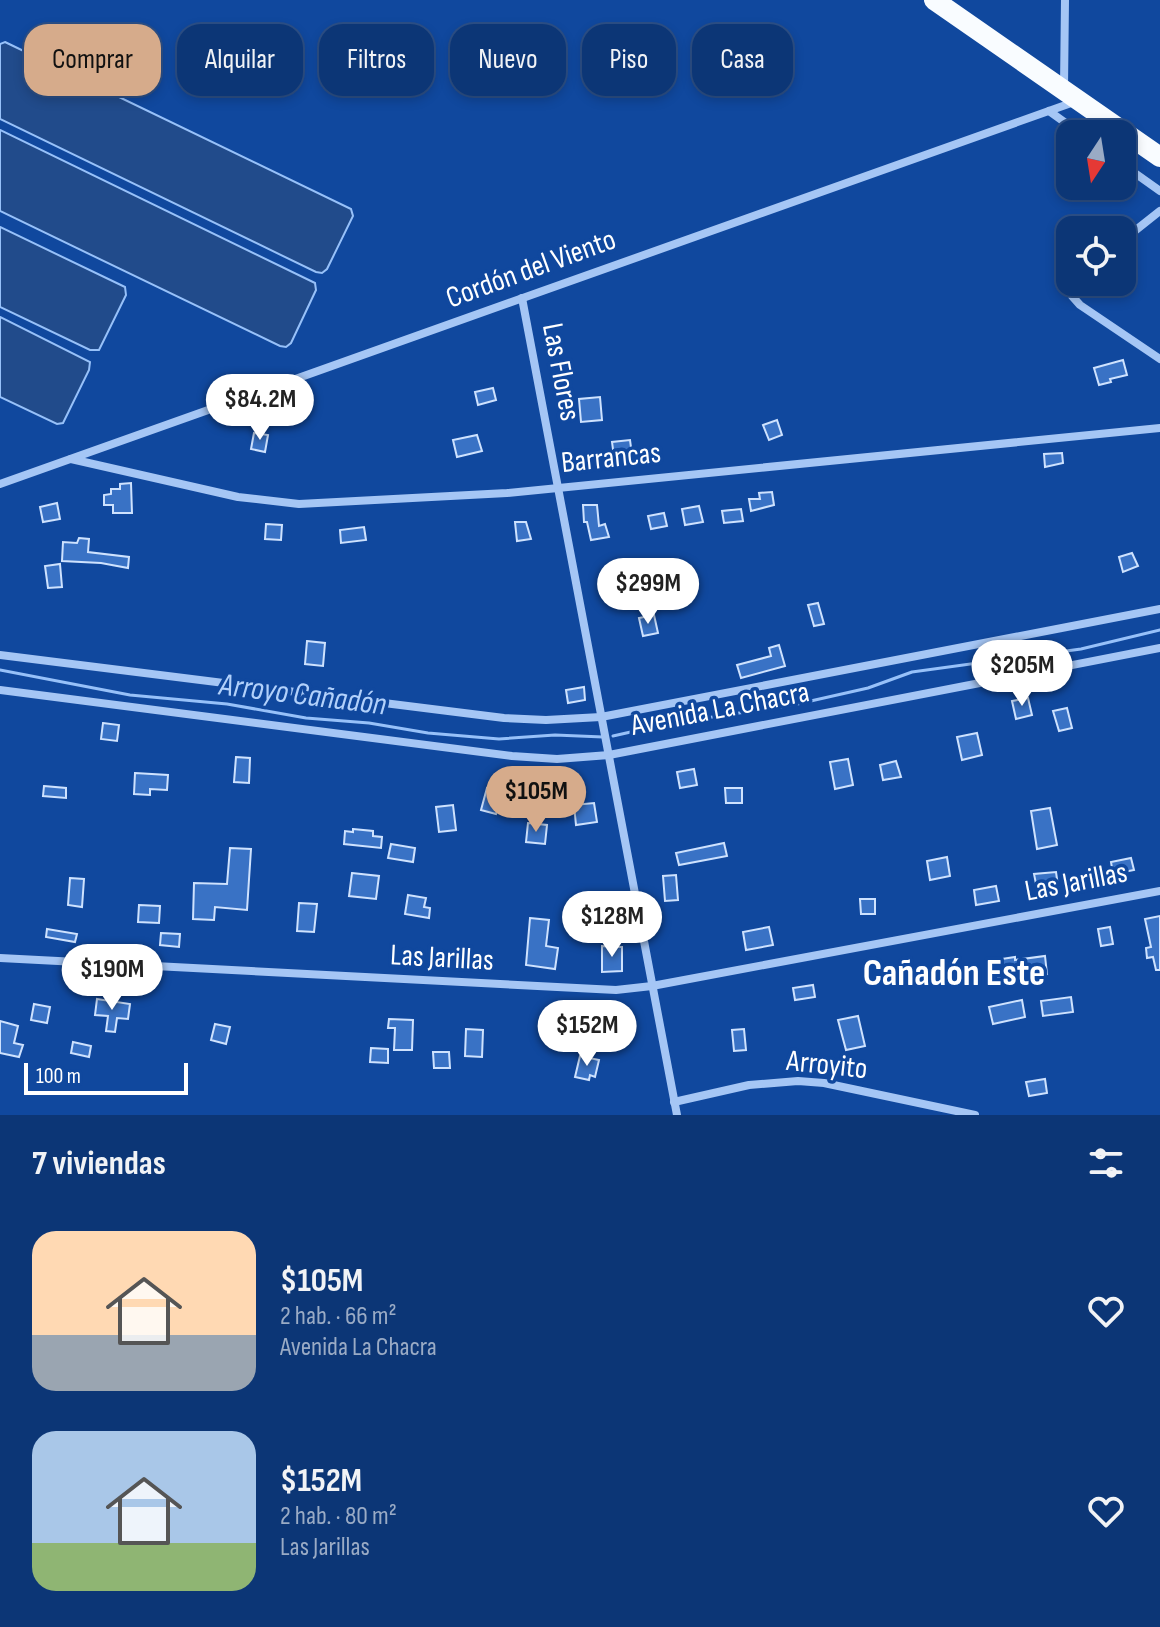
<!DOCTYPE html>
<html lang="es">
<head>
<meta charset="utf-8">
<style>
	body { margin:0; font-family:"Sofia Sans Condensed",sans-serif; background:#1a417e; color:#f1f3f6; height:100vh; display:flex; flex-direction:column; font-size:30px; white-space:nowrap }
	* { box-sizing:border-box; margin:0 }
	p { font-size:26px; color:#9aabc5 }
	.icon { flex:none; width:44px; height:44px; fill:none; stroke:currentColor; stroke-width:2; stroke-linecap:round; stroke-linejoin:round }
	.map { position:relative; height:1115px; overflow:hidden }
	.panel { display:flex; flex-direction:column; background:#0c3676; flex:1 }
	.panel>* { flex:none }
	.top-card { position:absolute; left:24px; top:24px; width:1112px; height:72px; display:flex; gap:16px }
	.needle { width:52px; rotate:192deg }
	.controls { position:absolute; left:1056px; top:120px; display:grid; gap:16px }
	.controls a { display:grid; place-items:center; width:80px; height:80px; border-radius:16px; background:#0c3676; box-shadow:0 4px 12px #0003,0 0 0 2px #2c5088; font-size:40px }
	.scale { position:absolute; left:24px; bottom:20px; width:164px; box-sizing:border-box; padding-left:8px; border:4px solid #fff; border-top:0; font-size:22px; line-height:28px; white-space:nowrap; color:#fff; -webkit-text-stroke:6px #10489e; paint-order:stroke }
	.price { position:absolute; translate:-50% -68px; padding:0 18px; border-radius:28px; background:#fff; color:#222; font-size:26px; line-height:52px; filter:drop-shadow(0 2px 4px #0008) }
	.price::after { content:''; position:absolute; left:50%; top:48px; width:24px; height:18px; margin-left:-12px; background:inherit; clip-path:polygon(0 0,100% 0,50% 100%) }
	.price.active { background:#d6ab8b; color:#111 }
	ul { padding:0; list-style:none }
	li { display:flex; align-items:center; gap:24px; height:200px; padding:0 32px }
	li span { display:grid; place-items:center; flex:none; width:224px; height:160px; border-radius:24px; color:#555 }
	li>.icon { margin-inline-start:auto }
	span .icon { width:96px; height:96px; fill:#fffc; stroke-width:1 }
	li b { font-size:34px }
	h2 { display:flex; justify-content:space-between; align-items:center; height:96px; padding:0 32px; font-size:34px }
	.pill { padding:0 28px; border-radius:24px; background:#0c3676; box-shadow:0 4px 12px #0003,0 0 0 2px #2c5088; font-size:28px; line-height:72px }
	.pill.active { background:#d6ab8b; color:#111 }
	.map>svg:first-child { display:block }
	.water { fill:#214b8b; stroke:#97c1f9; stroke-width:2 }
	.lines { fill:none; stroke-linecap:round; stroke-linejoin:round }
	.stream { stroke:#97c1f9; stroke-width:3 }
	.building { fill:#3972c5; stroke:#cee2fe; stroke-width:2 }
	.minor { stroke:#a5c6f5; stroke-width:8 }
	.trunk { stroke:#f9fcff; stroke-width:20 }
	.labels { text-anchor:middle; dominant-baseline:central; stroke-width:7; stroke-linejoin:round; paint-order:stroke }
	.street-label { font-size:30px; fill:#fff; stroke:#10489e }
	.water-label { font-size:32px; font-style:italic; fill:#b2d1fb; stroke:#10489e }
	.district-label { font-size:38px; font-weight:bold; fill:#fff; stroke:#10489e }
</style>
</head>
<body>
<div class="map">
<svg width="1160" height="1115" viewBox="0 0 1160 1115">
	<rect width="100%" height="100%" fill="#10489e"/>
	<g class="water">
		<polygon points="5,42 351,209 353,216 327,269 322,273 316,272 0,119 0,44"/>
		<polygon points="0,130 315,283 316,290 291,343 286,347 280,346 0,211"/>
		<polygon points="0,227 125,287 126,295 99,350 90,350 0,307"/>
		<polygon points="0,317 90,362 89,370 63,423 57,424 0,397"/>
	</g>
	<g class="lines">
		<g class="stream">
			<polyline points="0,670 130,695 227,704 306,718 369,723 428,733 499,739 555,735 603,737"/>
			<polyline points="613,736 666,724 793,705 868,688 912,672 1081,649 1160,630"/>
		</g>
	</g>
	<g class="building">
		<polygon points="1123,360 1127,375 1110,379 1111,382 1099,385 1094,368"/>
		<polygon points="493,388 496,400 478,405 475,392"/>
		<polygon points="600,397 602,420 581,422 579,399"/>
		<polygon points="777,420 782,435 769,440 763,425"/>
		<polygon points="254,433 268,435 265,452 251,449"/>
		<polygon points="477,435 482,451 457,457 453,440"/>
		<polygon points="630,440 632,455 614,457 612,442"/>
		<polygon points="1062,453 1063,463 1045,467 1044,454"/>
		<polygon points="131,483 132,513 113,513 113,505 104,505 104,495 111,494 111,489 120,489 120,484"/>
		<polygon points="772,492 774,505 751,511 749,499 760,499 759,493"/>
		<polygon points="57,503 60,519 43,522 40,507"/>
		<polygon points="583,505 597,505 599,526 605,524 609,537 591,540 587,522 584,522"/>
		<polygon points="699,506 703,522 685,525 682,509"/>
		<polygon points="741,509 743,521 724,523 722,511"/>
		<polygon points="664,513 667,526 651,529 648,516"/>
		<polygon points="515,522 526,522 531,539 517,541"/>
		<polygon points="266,524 282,525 281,540 265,539"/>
		<polygon points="364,527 366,540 341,543 340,530"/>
		<polygon points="79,538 89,539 88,552 129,557 128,568 101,563 62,561 63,542 77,543"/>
		<polygon points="1132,553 1138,566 1123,572 1119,557"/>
		<polygon points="60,564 62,587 48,588 45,566"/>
		<polygon points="818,603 824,624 814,626 808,605"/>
		<polygon points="654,615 658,633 643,636 639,618"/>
		<polygon points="307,641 325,643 323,666 305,664"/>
		<polygon points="779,645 785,666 741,678 737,665 771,656 769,648"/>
		<polygon points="584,687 585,700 568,703 566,690"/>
		<polygon points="1028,698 1032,715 1016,719 1012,701"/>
		<polygon points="1067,708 1072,728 1059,731 1053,711"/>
		<polygon points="103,723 119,725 117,741 101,739"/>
		<polygon points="977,733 982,755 962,760 957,737"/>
		<polygon points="236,757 250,758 249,783 234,782"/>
		<polygon points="848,759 853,785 835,789 830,762"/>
		<polygon points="896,761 901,777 883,780 880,765"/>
		<polygon points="694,769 697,785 680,788 677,772"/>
		<polygon points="135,773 168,775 167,790 150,789 150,795 134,794"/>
		<polygon points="44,786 66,788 66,798 43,796"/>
		<polygon points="487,788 502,791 496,814 481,810"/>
		<polygon points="725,788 742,788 742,803 726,803"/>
		<polygon points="594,803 597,822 576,825 574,805"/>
		<polygon points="453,805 456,830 439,832 436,807"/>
		<polygon points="1050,808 1057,845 1037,849 1031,811"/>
		<polygon points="528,823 547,825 545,844 526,842"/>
		<polygon points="353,829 373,831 373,836 382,837 381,848 344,844 345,831 353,832"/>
		<polygon points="724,843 727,856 679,865 676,853"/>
		<polygon points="391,844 415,848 413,862 388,858"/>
		<polygon points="230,848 251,849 247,910 215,907 214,920 193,919 194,883 227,884"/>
		<polygon points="947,857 950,876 930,880 927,861"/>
		<polygon points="1131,858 1134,870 1113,874 1111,862"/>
		<polygon points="1056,872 1058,886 1037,889 1034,874"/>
		<polygon points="352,873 379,876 376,899 349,896"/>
		<polygon points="676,875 678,900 665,901 663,876"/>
		<polygon points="70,878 84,879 82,907 68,905"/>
		<polygon points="996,886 999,901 976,905 974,890"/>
		<polygon points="408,895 426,898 424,907 430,908 429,918 405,914"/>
		<polygon points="860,899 875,899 875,914 861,914"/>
		<polygon points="299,903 317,904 314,932 297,931"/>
		<polygon points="139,905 160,906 159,923 138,922"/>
		<polygon points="1160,916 1160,970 1156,970 1153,957 1147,958 1146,948 1151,947 1145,919"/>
		<polygon points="530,918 549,920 546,946 558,948 555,969 526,965"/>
		<polygon points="769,927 773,945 746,950 743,932"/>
		<polygon points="1110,927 1113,944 1101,946 1098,929"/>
		<polygon points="47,929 77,934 75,942 46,937"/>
		<polygon points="161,933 180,934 179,947 160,945"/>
		<polygon points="602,946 622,947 622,971 602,972"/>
		<polygon points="1045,956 1047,974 1026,976 1026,972 998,977 995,960 1015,957 1015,960"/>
		<polygon points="813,985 815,997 795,1000 793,988"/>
		<polygon points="1071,997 1073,1012 1043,1016 1041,1001"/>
		<polygon points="97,999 130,1004 128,1019 117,1018 115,1032 106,1031 108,1016 95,1015"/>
		<polygon points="1022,1000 1025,1017 993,1024 989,1007"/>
		<polygon points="34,1004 50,1007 47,1023 31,1020"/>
		<polygon points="858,1016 865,1046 846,1050 838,1020"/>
		<polygon points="389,1019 413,1020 412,1050 394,1050 395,1028 388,1028"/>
		<polygon points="0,1021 18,1026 14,1043 23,1045 19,1057 0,1053"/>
		<polygon points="215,1024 230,1027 226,1044 211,1040"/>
		<polygon points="466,1029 483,1030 482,1057 465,1056"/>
		<polygon points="744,1029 746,1050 734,1051 732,1030"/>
		<polygon points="73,1042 91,1046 89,1057 71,1053"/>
		<polygon points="371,1048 388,1049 388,1063 370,1062"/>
		<polygon points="433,1052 449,1052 450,1068 434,1068"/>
		<polygon points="580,1056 599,1060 595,1077 590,1075 589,1080 575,1077"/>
		<polygon points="1045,1079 1047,1093 1029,1096 1026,1082"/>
	</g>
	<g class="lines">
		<g class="minor">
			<polyline points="1064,87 1065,0"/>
			<polyline points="1049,111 1081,134"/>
			<polyline points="1122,164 1160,191"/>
			<polyline points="1122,241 1160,211"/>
			<polyline points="1073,282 1070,286 1072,296 1080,305 1160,359"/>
			<polyline points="522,298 677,1115"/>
			<polyline points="71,459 238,497 299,504 507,493 1160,428"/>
			<polyline points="0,484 1074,102"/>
			<polyline points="0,655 504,718 546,720 601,717 1160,609"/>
			<polyline points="0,690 512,756 557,759 609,755 1160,648"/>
			<polyline points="0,958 616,990 652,986 1160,891"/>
			<polyline points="674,1102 749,1085 798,1081 824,1083 975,1115"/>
		</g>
		<polyline class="trunk" points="934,0 1160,157"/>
	</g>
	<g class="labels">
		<g class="street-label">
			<text transform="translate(531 269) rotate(-20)">Cordón del Viento</text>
			<text transform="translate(561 372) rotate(79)">Las Flores</text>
			<text transform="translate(611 458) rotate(-6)">Barrancas</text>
			<text transform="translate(720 709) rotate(-11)">Avenida La Chacra</text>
			<text transform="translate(1076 882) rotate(-11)">Las Jarillas</text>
			<text transform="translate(442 958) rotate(3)">Las Jarillas</text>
			<text transform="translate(827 1065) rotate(6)">Arroyito</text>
		</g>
		<g class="water-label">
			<text transform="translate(303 695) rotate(7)">Arroyo Cañadón</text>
		</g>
		<g class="district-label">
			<text x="954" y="973">Cañadón Este</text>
		</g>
	</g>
</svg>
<div class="controls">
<a><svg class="needle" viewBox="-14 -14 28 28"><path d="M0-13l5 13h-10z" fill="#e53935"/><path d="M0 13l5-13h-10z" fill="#9aabc5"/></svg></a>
<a><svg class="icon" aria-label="locate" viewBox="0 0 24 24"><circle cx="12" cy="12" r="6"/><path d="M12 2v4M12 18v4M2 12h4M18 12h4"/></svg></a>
</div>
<div class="scale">100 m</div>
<b class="price" style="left:260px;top:442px">$84.2M</b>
<b class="price" style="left:648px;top:626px">$299M</b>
<b class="price" style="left:1022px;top:708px">$205M</b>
<b class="price active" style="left:536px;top:834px">$105M</b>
<b class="price" style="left:612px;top:959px">$128M</b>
<b class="price" style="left:112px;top:1012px">$190M</b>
<b class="price" style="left:587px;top:1068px">$152M</b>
<div class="top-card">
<a class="pill active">Comprar</a>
<a class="pill">Alquilar</a>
<a class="pill">Filtros</a>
<a class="pill">Nuevo</a>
<a class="pill">Piso</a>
<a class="pill">Casa</a>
</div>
</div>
<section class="panel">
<h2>7 viviendas<svg class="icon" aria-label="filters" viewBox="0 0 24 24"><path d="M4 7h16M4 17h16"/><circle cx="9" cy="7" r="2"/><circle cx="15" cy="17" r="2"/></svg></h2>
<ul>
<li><span style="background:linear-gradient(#ffd9b3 65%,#9aa5b1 0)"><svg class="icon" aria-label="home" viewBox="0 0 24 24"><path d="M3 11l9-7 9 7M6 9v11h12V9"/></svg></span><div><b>$105M</b><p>2 hab. · 66 m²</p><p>Avenida La Chacra</p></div><svg class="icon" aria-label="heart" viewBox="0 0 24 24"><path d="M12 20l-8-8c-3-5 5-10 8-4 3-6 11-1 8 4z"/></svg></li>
<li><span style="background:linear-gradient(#a9c7e8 70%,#8fb573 0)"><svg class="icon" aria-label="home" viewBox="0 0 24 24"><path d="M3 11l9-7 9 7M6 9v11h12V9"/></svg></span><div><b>$152M</b><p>2 hab. · 80 m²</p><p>Las Jarillas</p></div><svg class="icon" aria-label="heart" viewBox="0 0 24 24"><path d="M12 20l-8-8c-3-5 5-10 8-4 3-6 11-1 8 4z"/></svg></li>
</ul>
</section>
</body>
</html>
